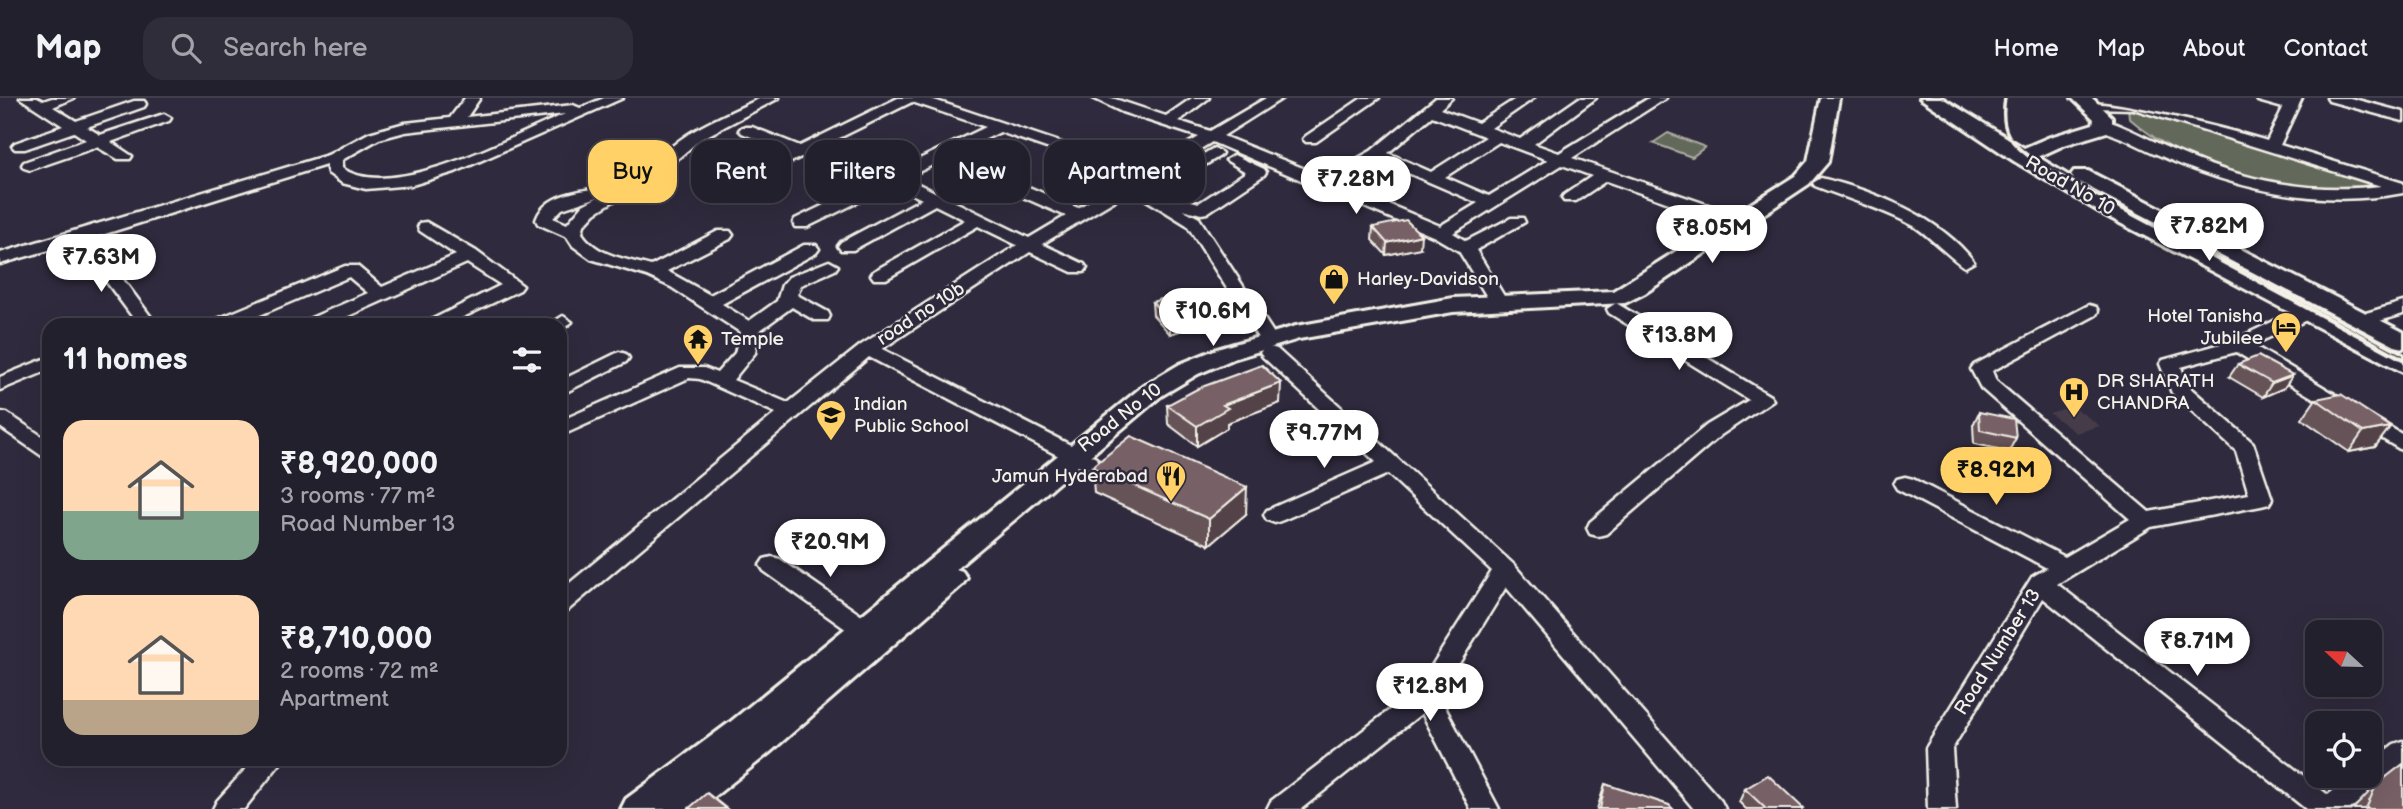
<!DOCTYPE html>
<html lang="en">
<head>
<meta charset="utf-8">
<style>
	body { margin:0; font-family:"Balsamiq Sans",sans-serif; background:#2f2d3a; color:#f1f3f6; height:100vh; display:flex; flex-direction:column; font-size:26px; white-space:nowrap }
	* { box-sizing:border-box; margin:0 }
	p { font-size:23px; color:#a3a3aa }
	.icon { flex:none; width:38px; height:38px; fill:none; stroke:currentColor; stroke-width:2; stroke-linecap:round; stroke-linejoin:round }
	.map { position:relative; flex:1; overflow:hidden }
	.panel { position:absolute; left:42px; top:220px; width:525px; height:448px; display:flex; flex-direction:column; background:#23202e; border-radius:21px; box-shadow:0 7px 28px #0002,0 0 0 2px #403e4a }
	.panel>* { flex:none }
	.guide { position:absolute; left:588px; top:42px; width:665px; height:63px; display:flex; gap:14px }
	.needle { width:46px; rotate:292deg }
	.tools { position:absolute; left:2305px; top:522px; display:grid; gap:14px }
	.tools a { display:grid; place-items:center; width:77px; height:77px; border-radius:14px; background:#23202e; box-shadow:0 7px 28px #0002,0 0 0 2px #403e4a; font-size:35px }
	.price { position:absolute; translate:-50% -60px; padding:0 16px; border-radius:24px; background:#fff; color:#222; font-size:23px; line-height:46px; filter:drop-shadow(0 2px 4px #0008) }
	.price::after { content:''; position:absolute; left:50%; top:42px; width:21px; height:16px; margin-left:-10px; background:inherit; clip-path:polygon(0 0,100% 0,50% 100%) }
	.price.on { background:#ffd166; color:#111 }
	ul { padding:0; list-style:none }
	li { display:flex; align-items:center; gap:21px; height:175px; padding:0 21px }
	li span { display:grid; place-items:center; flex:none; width:196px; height:140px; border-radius:21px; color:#555 }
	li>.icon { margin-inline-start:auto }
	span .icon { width:84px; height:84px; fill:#fffc; stroke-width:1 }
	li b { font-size:30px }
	h2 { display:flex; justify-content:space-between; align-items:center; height:84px; padding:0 21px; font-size:30px }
	.tag { padding:0 24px; border-radius:21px; background:#23202e; box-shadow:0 7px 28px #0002,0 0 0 2px #403e4a; font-size:24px; line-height:63px }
	.tag.on { background:#ffd166; color:#111 }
	header { display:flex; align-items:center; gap:42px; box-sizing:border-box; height:98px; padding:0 35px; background:#23202e; border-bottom:2px solid #403e4a }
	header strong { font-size:33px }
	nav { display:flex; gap:38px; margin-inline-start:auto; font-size:24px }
	.search { width:490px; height:63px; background:#2f2d3a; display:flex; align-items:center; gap:18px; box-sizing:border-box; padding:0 24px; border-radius:21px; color:#a3a3aa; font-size:26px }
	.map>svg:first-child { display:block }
	.built { fill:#453a49 }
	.green { fill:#62675a; stroke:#abaca1; stroke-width:2 }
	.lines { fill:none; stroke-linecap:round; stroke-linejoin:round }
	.minor-casing { stroke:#f4f1e8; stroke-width:5 }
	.major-casing { stroke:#f4f1e8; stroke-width:6 }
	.minor { fill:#2f2a3d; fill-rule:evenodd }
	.major { fill:#2f2a3d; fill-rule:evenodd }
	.rail-far1 { stroke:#f4f1e8; stroke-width:3.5 }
	.rail { stroke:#f4f1e8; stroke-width:4.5 }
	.wall { fill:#665358; stroke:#f4f1e8; stroke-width:2 }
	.shaded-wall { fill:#534347; stroke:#f4f1e8; stroke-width:2 }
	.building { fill:#776066; stroke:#f4f1e8; stroke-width:2 }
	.labels { text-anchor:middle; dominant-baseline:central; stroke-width:5; stroke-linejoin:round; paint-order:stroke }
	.street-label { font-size:19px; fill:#f4f1e8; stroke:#2f2a3d }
	.poi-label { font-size:19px; fill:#f4f1e8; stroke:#2f2a3d; text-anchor:start }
</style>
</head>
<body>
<header>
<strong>Map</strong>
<div class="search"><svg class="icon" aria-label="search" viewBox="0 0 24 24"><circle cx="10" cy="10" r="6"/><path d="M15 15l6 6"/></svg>Search here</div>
<nav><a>Home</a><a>Map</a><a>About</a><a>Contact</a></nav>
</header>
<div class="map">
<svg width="2403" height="711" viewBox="0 0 2403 711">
	<rect width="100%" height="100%" fill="#2f2a3d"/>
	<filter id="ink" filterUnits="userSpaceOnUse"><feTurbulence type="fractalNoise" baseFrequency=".0143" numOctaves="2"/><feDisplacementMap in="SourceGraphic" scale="14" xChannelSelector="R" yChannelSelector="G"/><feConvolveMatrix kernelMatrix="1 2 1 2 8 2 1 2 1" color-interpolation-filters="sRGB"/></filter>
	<g filter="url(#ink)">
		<polygon class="built" points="2073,308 2100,328 2076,335 2049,315"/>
		<g class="green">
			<path d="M2128,9L2382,86C2295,99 2197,79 2129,20Z"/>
			<polygon points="1668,35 1705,49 1692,59 1653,45"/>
		</g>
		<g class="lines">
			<g class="minor-casing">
				<g id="minor">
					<polygon points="20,0 37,0 43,3 52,0 74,0 53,9 76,23 134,3 144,3 146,6 144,9 87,29 100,37 164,16 171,20 169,23 111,44 132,58 130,61 118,61 97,49 30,72 24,70 22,67 24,64 86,42 74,34 25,51 15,51 12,48 15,45 63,28"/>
					<path d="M465,0H480L467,19L573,7L580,10L604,0H623L455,74L412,87L366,91L342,85L328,75L326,67L92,140L154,223L150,228H126L134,221L77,144L0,166V155L328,57L369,35L405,25L450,20ZM565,16C513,38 391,105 342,70V62L379,41L405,34Z"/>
					<path d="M761,0H779L701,41L670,67L595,115L584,127L582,135C597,158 626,161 651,168L718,133H730L733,137L730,141L667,173L710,197L804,147H816L819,151L816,155L722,206L749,223L777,203L782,187L789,179L829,163L838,168L835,172L801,187L797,197L828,214L830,218L828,222H814L792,209L759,233L755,255L733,282L788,305L861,247L1017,147L978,128L886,181H874L871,177L874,173L965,122L935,107L853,152H841L838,148L841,144L922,101L893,87L807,129H795L793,125L795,121L986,29L912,4L813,53L846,67L848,70L846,73H834L801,59L765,77L759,79L751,74L787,54L742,35L739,32L742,29H752L800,48L898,0H928L1143,72L1199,39L1122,14L1093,0H1112L1166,18L1192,0H1209L1179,23L1210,33L1266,0H1283L1223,38L1325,79L1371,53L1436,0H1452L1440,11L1478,25L1517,0H1534L1491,30L1520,41L1579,0H1596L1534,46L1559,55L1649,0H1666L1572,60L1761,125L1763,129L1755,134L1749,133L1606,83L1576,103H1564L1562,100L1564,97L1592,78L1562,67L1453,135L1466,143L1511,120H1523L1525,124L1476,152L1507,203L1498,208L1492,207L1459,153L1435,139L1212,44L1042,146L1084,166L1087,170L1084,174H1072L1030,154L882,251L1096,360L1100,365L1096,370H1082L869,259L568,512L560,515V493L776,315L700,281L689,280L560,338V323L680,270H704L717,275L735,255L740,234L671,189L647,178L591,161L573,148L567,139L538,126L536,122C547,89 594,95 621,84C648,73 668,48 692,34C714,21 738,11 761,0ZM1432,18L1486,39L1431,74L1388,55ZM1000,34L1131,79L1078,110L953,57ZM1499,44L1548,62L1489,98L1445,79ZM1378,62L1478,105L1440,128L1338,85ZM941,63L1066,118L1029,140L906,80ZM598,99L583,107L567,126L553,120L562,111Z"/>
					<polygon points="1362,0 1379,0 1316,44 1306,44 1303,41 1306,38"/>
					<path d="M2256,0H2302L2280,47L2403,85V95C2310,113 2216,86 2133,45C2122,39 2104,35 2095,26L2098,23H2108C2134,32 2157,46 2182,56C2244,83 2313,96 2381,88L2134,11L2089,10L2082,6C2105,0 2235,33 2267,43L2283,10L2258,3Z"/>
					<polygon points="2327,0 2350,0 2403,14 2403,23 2329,3"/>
					<polygon points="1214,50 1222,55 1220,58 1157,96 1168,103 1176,99 1199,105 1246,74 1226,62 1234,57 1264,71 1266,74 1264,77 1207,115 1201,116 1182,111 1199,120 1278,242 1276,246 1262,246 1187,127 1140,98 1142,92"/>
					<path d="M1821,80C1874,93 1941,119 1974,164L1965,169C1958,167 1927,136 1914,128C1883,111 1848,101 1815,88L1813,85Z"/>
					<polygon points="426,124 476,153 523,188 520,192 444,228 419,228 501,187 467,165 326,228 300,228 302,224 368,195 349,179 234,228 208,228 210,224 345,168 357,168 382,189 456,157 420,133 418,129 420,125"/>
					<polygon points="2403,204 2403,216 2363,228 2354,222 2356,218"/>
					<polygon points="1616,205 1770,298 1773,302 1721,337 1606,436 1598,438 1590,436 1587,430 1590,424 1707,327 1749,302 1609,215 1607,211"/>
					<polygon points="2089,207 2096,209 2098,213 2096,217 1992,273 1996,283 2149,414 2249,396 2236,353 2172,295 2160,266 2163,262 2232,243 2299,211 2306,209 2315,215 2313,219 2253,247 2403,337 2403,353 2236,254 2181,269 2188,288 2253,345 2272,401 2269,406 2261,408 2151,429 2057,486 2328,697 2353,677 2370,677 2370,665 2394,646 2403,643 2403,669 2350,711 2306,711 2043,500 1952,651 1956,711 1928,711 1926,650 2032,479 2047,470 1897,391 1894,386 1897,381 1905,379 1913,381 2065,459 2130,421 1981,290 1971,271 1974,267"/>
					<polygon points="563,218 572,224 560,233 560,228 547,228"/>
					<polygon points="1270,249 1277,251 1513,466 1721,703 1725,711 1694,711 1506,489 1439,598 1499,711 1471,711 1422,615 1301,711 1267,711 1271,703 1417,591 1492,473 1388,376 1283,422 1275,425 1267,422 1264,417 1267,412 1376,364 1263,259 1260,255 1263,251"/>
					<polygon points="619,254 626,256 629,260 626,264 560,297 560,283"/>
					<polygon points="49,259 49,272 0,292 0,279"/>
					<polygon points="0,314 7,315 49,343 49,360 42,358 0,329"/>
					<polygon points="772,459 780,461 872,525 875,531 872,537 863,540 854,537 764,473 760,467 764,461"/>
					<polygon points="254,662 283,662 244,711 213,711 217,703"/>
				</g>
			</g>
			<g class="major-casing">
				<g id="major">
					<polygon points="1821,0 1839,0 1828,64 1809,86 1645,195 1625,205 1453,214 1299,241 1233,261 1198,276 1161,298 956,471 962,473 967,480 962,487 769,655 699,711 621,711 626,701 729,625 1143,288 1180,266 1217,251 1296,228 1453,200 1613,193 1795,78 1808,63"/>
					<polygon points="1920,0 1942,0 2024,50 2050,39 2093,26 2094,21 2072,0 2092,0 2112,19 2112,26 2107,34 2064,47 2038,59 2074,81 2071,77 2074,73 2088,73 2403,234 2403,250 2395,248 2077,83 2117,108 2403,257 2403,274 2103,116 2014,63"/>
				</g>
			</g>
			<use href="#minor" class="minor"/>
			<use href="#major" class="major"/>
			<path class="rail-far1" d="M2005,0C1999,38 2012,45 2040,67L2271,190"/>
			<polyline class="rail" points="2267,188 2403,261"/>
		</g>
		<g class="wall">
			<polygon points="1373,129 1420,150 1386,157 1372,142"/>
			<polygon points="1152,204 1203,225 1170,236 1153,217"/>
			<polygon points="2238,266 2284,290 2263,299 2229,279"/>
			<polygon points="2316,301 2390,329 2375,349 2349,354 2302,321"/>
			<polygon points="1280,305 1227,325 1227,330 1197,348 1168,326 1167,307"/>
			<polygon points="1979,314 2016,340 2009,353 1974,346 1973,327"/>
			<polygon points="1092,369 1246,416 1209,447 1094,395"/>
			<polygon points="1605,686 1673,711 1597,711"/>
			<polygon points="2376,687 2403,711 2353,711"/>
			<polygon points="1745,691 1803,711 1746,711 1739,704"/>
		</g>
		<g class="shaded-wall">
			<polygon points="1421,137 1420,150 1386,157 1387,145"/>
			<polygon points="1203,213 1203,225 1170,236 1170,223"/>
			<polygon points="2293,277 2284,290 2263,299 2272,285"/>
			<polygon points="1281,285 1280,305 1227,325 1227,330 1197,348 1197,328 1223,307"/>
			<polygon points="2390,329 2375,349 2349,354 2363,334"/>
			<polygon points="1247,389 1246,416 1209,447 1209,421"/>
		</g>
		<g class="building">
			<polygon points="1406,122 1421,137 1387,145 1373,129"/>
			<polygon points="1184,194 1203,213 1170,223 1152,204"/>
			<polygon points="2258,258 2293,277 2272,285 2238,266"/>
			<polygon points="1262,267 1281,285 1223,307 1228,310 1197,328 1167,307 1199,290"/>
			<polygon points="2341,296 2390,329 2363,334 2316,301"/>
			<polygon points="1979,314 2014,321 2016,340 1980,332"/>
			<polygon points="1131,338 1247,389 1209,421 1092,369"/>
			<polygon points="2403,666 2403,711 2366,711 2376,687"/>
			<polygon points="1768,677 1803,710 1801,711 1766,711 1745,691"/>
			<polygon points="1605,686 1669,707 1673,711 1600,711"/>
			<polygon points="707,695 727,711 688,711"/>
		</g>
	</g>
	<defs>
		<g id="shop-pin" transform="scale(1.575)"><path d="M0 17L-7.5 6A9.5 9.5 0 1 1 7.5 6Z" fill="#ffd166" stroke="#2f2a3d"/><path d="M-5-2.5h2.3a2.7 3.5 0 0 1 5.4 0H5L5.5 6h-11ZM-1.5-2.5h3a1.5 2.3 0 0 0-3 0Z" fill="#111"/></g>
		<g id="hotel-pin" transform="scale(1.575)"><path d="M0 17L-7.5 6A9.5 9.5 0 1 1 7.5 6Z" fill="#ffd166" stroke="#2f2a3d"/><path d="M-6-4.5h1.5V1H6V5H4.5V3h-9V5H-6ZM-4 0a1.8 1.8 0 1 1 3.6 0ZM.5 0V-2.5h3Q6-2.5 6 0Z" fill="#111"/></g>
		<g id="temple-pin" transform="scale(1.575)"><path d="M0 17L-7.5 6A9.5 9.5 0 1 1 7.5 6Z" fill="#ffd166" stroke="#2f2a3d"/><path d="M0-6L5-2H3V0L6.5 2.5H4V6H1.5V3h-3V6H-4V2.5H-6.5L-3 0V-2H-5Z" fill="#111"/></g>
		<g id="hospital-pin" transform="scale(1.575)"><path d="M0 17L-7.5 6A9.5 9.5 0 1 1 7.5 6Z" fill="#ffd166" stroke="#2f2a3d"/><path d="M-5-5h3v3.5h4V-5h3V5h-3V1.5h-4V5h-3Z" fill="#111"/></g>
		<g id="university-pin" transform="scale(1.575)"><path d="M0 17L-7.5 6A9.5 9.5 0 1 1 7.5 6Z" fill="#ffd166" stroke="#2f2a3d"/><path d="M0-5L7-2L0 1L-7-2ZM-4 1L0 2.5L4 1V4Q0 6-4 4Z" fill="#111"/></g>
		<g id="restaurant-pin" transform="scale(1.575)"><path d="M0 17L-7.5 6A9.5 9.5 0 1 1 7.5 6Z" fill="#ffd166" stroke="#2f2a3d"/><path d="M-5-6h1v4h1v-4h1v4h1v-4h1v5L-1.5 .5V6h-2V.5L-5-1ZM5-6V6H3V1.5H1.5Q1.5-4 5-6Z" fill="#111"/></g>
	</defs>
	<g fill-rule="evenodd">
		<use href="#shop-pin" x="1334" y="181"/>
		<use href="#hotel-pin" x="2286" y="229"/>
		<use href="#temple-pin" x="698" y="241"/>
		<use href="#hospital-pin" x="2074" y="294"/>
		<use href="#university-pin" x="831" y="317"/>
		<use href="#restaurant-pin" x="1171" y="378"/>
	</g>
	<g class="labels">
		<g class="street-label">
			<text transform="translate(2070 88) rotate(30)">Road No 10</text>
			<text transform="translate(921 216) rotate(-33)">road no 10b</text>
			<text transform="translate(1120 320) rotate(-38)">Road No 10</text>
			<text transform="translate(1998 554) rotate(-58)">Road Number 13</text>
		</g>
		<g class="poi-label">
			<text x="1357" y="181">Harley-Davidson</text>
			<text x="2263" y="218" text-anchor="end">Hotel Tanisha<tspan x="2263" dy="22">Jubilee</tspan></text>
			<text x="721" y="241">Temple</text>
			<text x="2097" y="283">DR SHARATH<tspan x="2097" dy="22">CHANDRA</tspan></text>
			<text x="854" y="306">Indian<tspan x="854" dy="22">Public School</tspan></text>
			<text x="1148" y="378" text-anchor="end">Jamun Hyderabad</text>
		</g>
	</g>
</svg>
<div class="tools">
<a><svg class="needle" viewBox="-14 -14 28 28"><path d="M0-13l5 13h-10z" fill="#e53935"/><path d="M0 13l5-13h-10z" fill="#a3a3aa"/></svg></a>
<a><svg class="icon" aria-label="locate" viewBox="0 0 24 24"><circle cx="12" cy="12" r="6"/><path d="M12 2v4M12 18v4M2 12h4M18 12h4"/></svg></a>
</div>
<b class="price" style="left:1356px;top:118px">₹7.28M</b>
<b class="price" style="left:2209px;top:165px">₹7.82M</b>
<b class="price" style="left:1712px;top:167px">₹8.05M</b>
<b class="price" style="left:101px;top:196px">₹7.63M</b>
<b class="price" style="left:1213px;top:250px">₹10.6M</b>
<b class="price" style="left:1679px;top:274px">₹13.8M</b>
<b class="price" style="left:1324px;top:372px">₹9.77M</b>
<b class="price on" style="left:1996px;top:409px">₹8.92M</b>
<b class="price" style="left:830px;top:481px">₹20.9M</b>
<b class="price" style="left:2197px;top:580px">₹8.71M</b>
<b class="price" style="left:1430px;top:625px">₹12.8M</b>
<div class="guide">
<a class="tag on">Buy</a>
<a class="tag">Rent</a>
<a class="tag">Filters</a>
<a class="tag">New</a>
<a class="tag">Apartment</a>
</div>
<section class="panel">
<h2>11 homes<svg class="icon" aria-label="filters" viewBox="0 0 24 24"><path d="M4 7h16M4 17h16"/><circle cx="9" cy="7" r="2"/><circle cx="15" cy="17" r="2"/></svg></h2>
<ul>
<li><span style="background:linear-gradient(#ffd9b3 65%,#7fa58c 0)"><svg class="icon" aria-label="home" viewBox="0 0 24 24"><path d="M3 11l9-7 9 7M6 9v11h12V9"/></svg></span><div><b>₹8,920,000</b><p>3 rooms · 77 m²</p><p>Road Number 13</p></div></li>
<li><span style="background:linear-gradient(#ffd9b3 75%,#b9a48a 0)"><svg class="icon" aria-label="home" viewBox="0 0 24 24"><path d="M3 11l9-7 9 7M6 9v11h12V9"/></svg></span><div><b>₹8,710,000</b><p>2 rooms · 72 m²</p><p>Apartment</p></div></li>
</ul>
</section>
</div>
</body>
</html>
